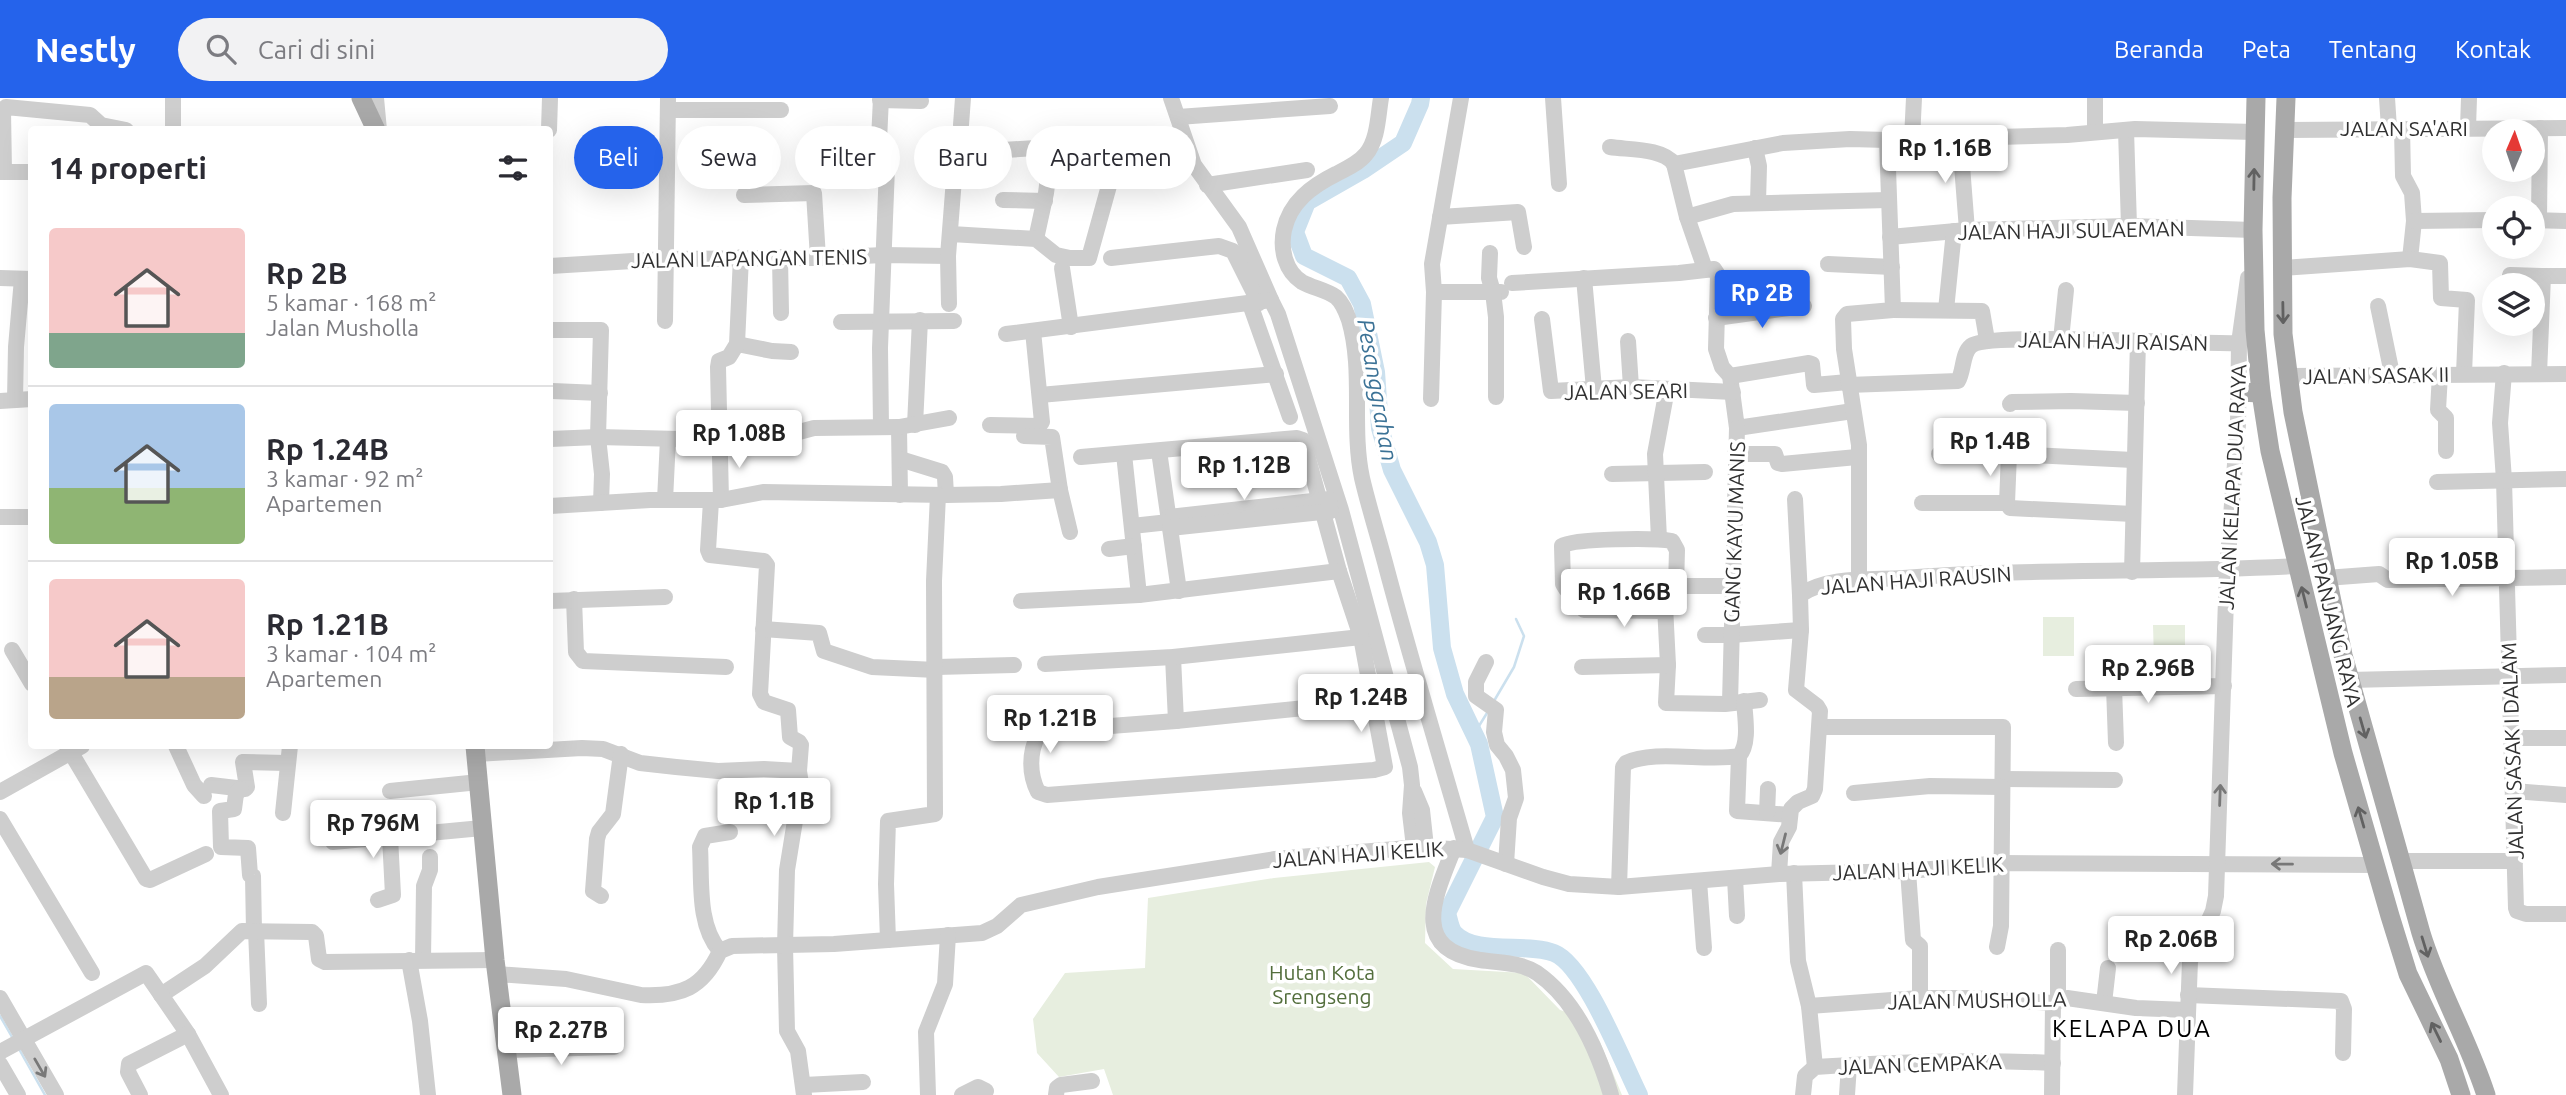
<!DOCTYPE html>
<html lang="id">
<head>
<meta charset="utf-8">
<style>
	body { margin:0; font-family:Ubuntu,sans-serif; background:#f2f2f3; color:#2b2b33; height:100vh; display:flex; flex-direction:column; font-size:26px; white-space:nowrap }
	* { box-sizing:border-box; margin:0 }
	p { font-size:23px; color:#7c7c81 }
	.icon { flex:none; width:38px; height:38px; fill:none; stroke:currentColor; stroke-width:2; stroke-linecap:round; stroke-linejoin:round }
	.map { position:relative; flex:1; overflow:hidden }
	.drawer { position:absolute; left:28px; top:28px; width:525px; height:623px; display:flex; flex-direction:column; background:#fff; border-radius:7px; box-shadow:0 7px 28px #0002 }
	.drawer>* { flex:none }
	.top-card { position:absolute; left:574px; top:28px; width:665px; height:63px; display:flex; gap:14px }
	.needle { width:46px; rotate:2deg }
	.tools { position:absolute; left:2482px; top:21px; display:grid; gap:14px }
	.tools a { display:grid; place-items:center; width:63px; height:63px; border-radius:50%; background:#fff; box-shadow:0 7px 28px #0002; font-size:35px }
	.price { position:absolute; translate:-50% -60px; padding:0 16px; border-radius:7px; background:#fff; color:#222; font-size:23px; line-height:46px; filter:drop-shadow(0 2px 4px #0008) }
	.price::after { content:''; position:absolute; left:50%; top:42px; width:21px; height:16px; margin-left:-10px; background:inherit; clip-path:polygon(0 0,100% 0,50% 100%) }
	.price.active { background:#2563eb; color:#fff }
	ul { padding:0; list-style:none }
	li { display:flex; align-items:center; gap:21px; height:175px; padding:0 21px }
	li+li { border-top:2px solid #e1e1e2 }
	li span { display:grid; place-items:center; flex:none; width:196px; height:140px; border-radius:7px; color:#555 }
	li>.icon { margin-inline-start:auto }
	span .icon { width:84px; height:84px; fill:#fffc; stroke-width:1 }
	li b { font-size:30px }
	h2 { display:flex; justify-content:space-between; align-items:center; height:84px; padding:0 21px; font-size:30px }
	.tag { padding:0 24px; border-radius:32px; background:#fff; box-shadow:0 7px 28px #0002; font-size:24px; line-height:63px }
	.tag.active { background:#2563eb; color:#fff }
	header { display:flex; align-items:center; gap:42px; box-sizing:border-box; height:98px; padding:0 35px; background:#2563eb; color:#fff }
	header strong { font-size:33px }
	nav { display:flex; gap:38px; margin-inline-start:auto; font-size:24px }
	.search { width:490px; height:63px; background:#f2f2f3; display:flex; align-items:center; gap:18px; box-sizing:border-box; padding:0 24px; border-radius:38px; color:#7c7c81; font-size:26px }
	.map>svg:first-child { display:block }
	.green { fill:#e7eedf }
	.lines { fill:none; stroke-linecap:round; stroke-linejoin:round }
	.stream { stroke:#cbe0ee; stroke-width:2.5 }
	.river { stroke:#cbe0ee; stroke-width:18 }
	.minor { stroke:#cecece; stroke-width:16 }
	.major { stroke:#a9a9a9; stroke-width:19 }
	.oneway { stroke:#616161 }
	.oneway2 { stroke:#787878 }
	.labels { text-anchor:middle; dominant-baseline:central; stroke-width:7; stroke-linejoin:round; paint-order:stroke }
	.street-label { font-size:21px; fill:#313131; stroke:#fff }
	.park-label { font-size:21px; fill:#536e3c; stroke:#fff }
	.water-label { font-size:23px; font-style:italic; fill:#3b7296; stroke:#fff }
	.quarter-label { font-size:24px; letter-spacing:2px; fill:#000; stroke:#fff }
</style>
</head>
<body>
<header>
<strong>Nestly</strong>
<div class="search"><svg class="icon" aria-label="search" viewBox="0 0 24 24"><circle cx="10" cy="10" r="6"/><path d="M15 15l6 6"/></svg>Cari di sini</div>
<nav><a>Beranda</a><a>Peta</a><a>Tentang</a><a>Kontak</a></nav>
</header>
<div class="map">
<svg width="2566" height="997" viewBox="0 0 2566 997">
	<rect width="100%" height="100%" fill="#fff"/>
	<g class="green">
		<rect x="2043" y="519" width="31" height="39"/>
		<polygon points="2153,527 2185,527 2185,562 2154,562"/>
		<polygon points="1429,764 1435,769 1426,806 1425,845 1453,871 1524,875 1560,912 1585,920 1600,944 1622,997 1113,997 1104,971 1059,979 1037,955 1033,921 1065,875 1145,870 1148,800 1274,780"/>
	</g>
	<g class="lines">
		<g class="stream">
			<polyline points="1494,603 1514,569 1524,538 1516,521"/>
			<polyline points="1474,636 1487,615"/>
			<polyline points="0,918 12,939"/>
			<polyline points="19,951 45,997"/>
		</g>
		<path class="river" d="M1421,0L1420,6L1403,45L1363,72L1307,104L1295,134L1304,158L1348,180L1362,206L1376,274L1380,330L1392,372L1428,444L1435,467L1442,550L1455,596L1479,646L1495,719L1447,815C1449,821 1450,830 1454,835C1475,858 1527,844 1554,855C1585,867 1623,965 1639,997"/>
		<g class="minor">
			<polyline points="376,0 379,32"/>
			<polyline points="1171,0 1194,67 1239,129 1271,202"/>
			<path d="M1381,0C1378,17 1378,42 1366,56C1359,65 1346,71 1336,76C1312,88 1290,104 1284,132C1280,151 1285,173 1302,184C1313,190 1326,192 1336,199C1343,205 1346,214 1349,222C1364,273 1351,328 1362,380C1369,410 1379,441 1387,472C1412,566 1440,658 1467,752"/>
			<polyline points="1553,0 1559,86"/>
			<polyline points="2387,0 2389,30"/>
			<polyline points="880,2 921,3"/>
			<polyline points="668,12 781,12"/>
			<polyline points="1178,19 1330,8"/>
			<polyline points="961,27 963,0"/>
			<polyline points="2402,30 2403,78 2412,95 2414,123 2410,161"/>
			<polyline points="2468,30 2469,0"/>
			<polyline points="173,32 173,0"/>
			<polyline points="549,32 550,0"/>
			<polyline points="2126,32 2129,128"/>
			<polyline points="2285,32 2566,30"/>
			<polyline points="2095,34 2095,0"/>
			<polyline points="1912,41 1914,0"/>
			<polyline points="1960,42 1967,132"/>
			<path d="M1610,49C1628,52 1663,50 1674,66"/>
			<polyline points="1755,50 1759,68 1758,104"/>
			<polyline points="1674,66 1783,45 1850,41 1887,42"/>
			<polyline points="1674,66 1687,119 1705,171"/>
			<polyline points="0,74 32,74"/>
			<polyline points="4,74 3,12 6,9 90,17 101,27 126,32"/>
			<polyline points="1207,87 1307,72"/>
			<polyline points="744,97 814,95 818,160"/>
			<polyline points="1003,102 1045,103"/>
			<polyline points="1440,119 1518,114 1524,149"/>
			<polyline points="1687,119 1733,106 1888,102"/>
			<polyline points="2532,122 2566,123"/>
			<polyline points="2539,122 2540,30"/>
			<polyline points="2414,123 2494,122"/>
			<polyline points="1890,139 1967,132 2129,128 2253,132"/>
			<polyline points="1036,141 1046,95 1052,49"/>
			<polyline points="1490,155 1489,180 1493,194 1501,194"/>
			<polyline points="780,159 781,215"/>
			<polyline points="1111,160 1219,148 1233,153 1259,205"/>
			<polyline points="1828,166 1892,169"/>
			<polyline points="550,168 666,161 818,160 884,157 948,158"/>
			<polyline points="1062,170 1071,229"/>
			<polyline points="2283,170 2410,161 2440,165 2441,200 2467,202 2464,276"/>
			<polyline points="2543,178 2566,178"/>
			<polyline points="0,180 32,181"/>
			<polyline points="1584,180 1594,291"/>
			<polyline points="1512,185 1679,175 1714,171 1718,177 1716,251 1722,269 1730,278 1737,330 1853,313"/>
			<polyline points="2509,187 2510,177 2543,178 2539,276"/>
			<polyline points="1434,194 1493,194 1496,219 1496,299"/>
			<polyline points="949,206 948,158 956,55 1052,49 1120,48 1089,160 1070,160 1056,157 1036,141 951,136"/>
			<polyline points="1250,206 1290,319"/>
			<polyline points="2378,208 2392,276"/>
			<polyline points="1893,212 1982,213 1987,242"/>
			<polyline points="1946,212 1954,133"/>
			<polyline points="1716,220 1804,208"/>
			<polyline points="1542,221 1551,293 1631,289 1733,294"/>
			<polyline points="665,223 668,0"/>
			<polyline points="841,224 954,223"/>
			<polyline points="550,232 601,232 598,339 602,376 601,405"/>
			<polyline points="1006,236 1271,202 1278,216 1341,412 1410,669 1412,687 1410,715 1414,749"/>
			<polyline points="2061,242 2066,192"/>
			<polyline points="1628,243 1631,289"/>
			<polyline points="737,246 772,253 791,254"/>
			<polyline points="2504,275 2500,325 2504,382 2516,810 2517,813 2526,816 2566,816"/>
			<polyline points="2440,276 2438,312 2446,320 2446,353"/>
			<polyline points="1730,278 1809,265 1812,266 1814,287 1848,284"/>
			<polyline points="2288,278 2566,276"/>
			<path d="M1848,287L1958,283C1964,273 1962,255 1971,248C1986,233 2202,247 2239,245"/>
			<polyline points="552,293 600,295"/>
			<polyline points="1040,297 1276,276"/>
			<polyline points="1431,301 1434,194 1432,166 1461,0"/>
			<polyline points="15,302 16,249 22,181"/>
			<polyline points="0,303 32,301"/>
			<polyline points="2010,306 2012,304 2071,303 2137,305"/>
			<polyline points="915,327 920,222"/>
			<polyline points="990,327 1039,328 1042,324 1033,233"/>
			<polyline points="881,329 880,250 887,69 887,56 879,42 881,0"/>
			<polyline points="899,329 900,397"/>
			<polyline points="769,334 799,334 814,330 899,329 949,320"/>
			<polyline points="1024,338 1052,339 1060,392"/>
			<polyline points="550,341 598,339 720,342"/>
			<polyline points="1159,353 1179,493"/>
			<polyline points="1124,356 1139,497"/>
			<polyline points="1735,356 1775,356 1778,365 1782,366 1857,359"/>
			<polyline points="1939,356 2009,356 2133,362"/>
			<path d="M1081,359L1297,340L1303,342L1339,473L1361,539L1385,669L1374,672L1047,697L1038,694C1029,676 1029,655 1038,637L1045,633L1176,623L1374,603L1391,601"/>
			<polyline points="900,361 942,374 945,379 946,397"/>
			<polyline points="1612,376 1705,374"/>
			<polyline points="2437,384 2566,381"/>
			<polyline points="1795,401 1800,497"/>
			<polyline points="665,402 668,341"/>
			<polyline points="721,402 718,269 719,263 729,259 737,246 741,159"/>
			<polyline points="711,403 708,452 710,457 764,463 767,467 760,596 764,604 788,612 790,639 799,644 801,647 799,673"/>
			<polyline points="1922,405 2007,405"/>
			<polyline points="2007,405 2010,410 2133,416"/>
			<polyline points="2007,405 2009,356"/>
			<polyline points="550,408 650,402 721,402 763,394 946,397 1001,396 1060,392 1070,434"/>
			<polyline points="0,419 32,419"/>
			<polyline points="1169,419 1330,401"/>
			<polyline points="1132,428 1169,424"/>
			<polyline points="1170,430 1331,413"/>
			<polyline points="1659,441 1655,356 1667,291"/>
			<polyline points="1109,451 1134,448"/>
			<polyline points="2132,474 2138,243"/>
			<polyline points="2326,480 2379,476 2388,482 2566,479"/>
			<polyline points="1859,483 1859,347 1844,251 1843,221 1847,216 1893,212 1887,42 2067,37 2135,31 2255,34"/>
			<polyline points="1664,488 1668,567 1666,605 1725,606 1760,602"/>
			<path d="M1676,488L1677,452L1672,443C1656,440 1574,440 1562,448L1563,486L1566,491L1660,484L1664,488H1732"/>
			<polyline points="574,501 576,554 583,563 726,569"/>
			<polyline points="550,503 665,499"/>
			<polyline points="1021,503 1139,497 1339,473"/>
			<polyline points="1584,512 1665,513"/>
			<polyline points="763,531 819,535 824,553 872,569 936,572"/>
			<polyline points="1705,537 1731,537 1801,532"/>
			<polyline points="12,552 32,586"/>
			<polyline points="1173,559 1176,623"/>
			<polyline points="1486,564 1476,584 1476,598 1496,612 1494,634 1497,647 1506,658 1513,672 1516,700 1509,720 1506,766"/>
			<polyline points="1045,566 1173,559 1361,539"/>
			<polyline points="936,569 1014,567"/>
			<polyline points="1582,569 1668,567"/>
			<polyline points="2349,582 2566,577"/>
			<polyline points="2114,589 2116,645"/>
			<polyline points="2076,591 2224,588"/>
			<polyline points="1730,605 1737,330"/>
			<polyline points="1821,629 2003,629 2001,828 1997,849"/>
			<polyline points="2512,640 2566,640"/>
			<polyline points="67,648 146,781 150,782 206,756"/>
			<polyline points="176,648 194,687 204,698"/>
			<polyline points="476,656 582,650 603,651 640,665 676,669 718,673 764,671 799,673 801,686 787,772 785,848 787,933 798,953 804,997"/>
			<polyline points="1739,658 1737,713 1790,717"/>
			<polyline points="2003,681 2115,682"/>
			<polyline points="211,687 245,691 247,689 243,664 286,665"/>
			<polyline points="241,691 236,696 234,711 220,713 221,749 248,750 250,777 253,778 254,833"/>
			<polyline points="390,693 479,684"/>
			<polyline points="1414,693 1422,712 1426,749"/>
			<polyline points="2514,693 2566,697"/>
			<polyline points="0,694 82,648"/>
			<polyline points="1854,695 1930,688 2002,689"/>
			<polyline points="283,715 290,648"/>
			<polyline points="1767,715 1768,691"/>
			<polyline points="0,721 92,875"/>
			<polyline points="333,744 482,730"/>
			<path d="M1454,750C1436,796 1408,851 1480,862C1500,865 1520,864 1537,875C1576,902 1598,953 1611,997"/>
			<polyline points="2400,763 2515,763"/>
			<polyline points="1908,773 1913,842 1920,848 1920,900"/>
			<polyline points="1794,775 1798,863 1809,908 1815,969"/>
			<path d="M1779,776L1781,744L1789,729L1791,711L1798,704L1812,698L1815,691L1820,613L1817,608L1796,592L1801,532L1800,497C1828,478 1870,482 1903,480C2034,470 2166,475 2297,468"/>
			<polyline points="1735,780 1737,818"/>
			<polyline points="1699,783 1704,850"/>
			<path d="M1619,789L1623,669L1626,665C1654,651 1707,664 1739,658C1750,646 1745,619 1744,603"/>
			<polyline points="601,798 593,793 597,741 599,734 613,716 621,656"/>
			<polyline points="378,802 393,797 390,739"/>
			<polyline points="256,832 259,906"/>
			<polyline points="888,842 886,786 888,723 935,716 934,483 938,397"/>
			<polyline points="2058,852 2058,902"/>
			<path d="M720,853C697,827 702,783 700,749L705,738L730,734"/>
			<polyline points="409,862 420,923 428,997"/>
			<polyline points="423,862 424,788 430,772 430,759"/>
			<path d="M497,876L566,881L641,897C681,899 703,890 720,853L732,848L834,846L982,835L997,828L1021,807L1098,789L1275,761L1420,749L1467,752L1543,779L1569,786L1619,789L1779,776L1908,773L2001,765L2375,767"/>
			<polyline points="161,897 205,868 242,833 312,834 316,838 319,861 325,864 495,862"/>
			<polyline points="2188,897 2341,903 2344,911 2343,955"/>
			<polyline points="0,900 56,997"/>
			<polyline points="2104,905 2108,870"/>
			<polyline points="1809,908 1920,900 1971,900 2053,905 2067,900 2136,910 2187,912"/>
			<polyline points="506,952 614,949"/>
			<polyline points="0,954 146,875 188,936 221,997"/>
			<polyline points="0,966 18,997"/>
			<polyline points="804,987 863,984"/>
			<polyline points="140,997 128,974 129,966 188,936"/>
			<polyline points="928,997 926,934 945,886 948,837"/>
			<polyline points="962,997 978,989 986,993"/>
			<polyline points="1056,997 1057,990 1061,987 1092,983"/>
			<path d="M1803,997L1805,978L1815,969C1895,964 1974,961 2053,965"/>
			<polyline points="1847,997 1849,967"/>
			<polyline points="2052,997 2053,905"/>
			<polyline points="2185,997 2190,863 2213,813 2216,798 2227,472 2238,326 2239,245 2248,180"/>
		</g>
		<g class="major">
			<polyline points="361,0 376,32"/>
			<polyline points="2256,0 2253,132 2255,232 2261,295 2270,353 2343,655 2390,818 2408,876 2449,961 2461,997"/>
			<path d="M2286,0L2282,100L2283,236L2293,314L2343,557L2421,835C2438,891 2468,941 2486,997"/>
			<polyline points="2238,294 2261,295"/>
			<polyline points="475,648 495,862 512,997"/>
		</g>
	</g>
	<defs><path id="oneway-shaft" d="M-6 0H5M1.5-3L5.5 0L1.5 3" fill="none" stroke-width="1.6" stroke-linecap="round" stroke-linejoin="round" transform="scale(1.75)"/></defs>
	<g class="oneway">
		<use href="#oneway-shaft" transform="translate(2254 81) rotate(-89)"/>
		<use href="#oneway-shaft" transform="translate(2283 215) rotate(89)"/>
		<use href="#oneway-shaft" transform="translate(2304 499) rotate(-104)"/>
		<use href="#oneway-shaft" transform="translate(2363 630) rotate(74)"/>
		<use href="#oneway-shaft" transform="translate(2361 719) rotate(-106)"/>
		<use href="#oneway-shaft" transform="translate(2425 849) rotate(73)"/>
		<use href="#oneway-shaft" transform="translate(2436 934) rotate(-116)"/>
	</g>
	<g class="oneway2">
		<use href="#oneway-shaft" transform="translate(2220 697) rotate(-88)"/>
		<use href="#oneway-shaft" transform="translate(1783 746) rotate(104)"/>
		<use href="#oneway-shaft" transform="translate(2282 766) rotate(-179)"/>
		<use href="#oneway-shaft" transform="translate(40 970) rotate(60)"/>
	</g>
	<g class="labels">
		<g class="street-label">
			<text x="2404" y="30">JALAN SA'ARI</text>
			<text transform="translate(2071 132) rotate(-1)">JALAN HAJI SULAEMAN</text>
			<text transform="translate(749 160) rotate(-1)">JALAN LAPANGAN TENIS</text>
			<text transform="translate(2113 243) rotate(1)">JALAN HAJI RAISAN</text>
			<text transform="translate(2376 277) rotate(-1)">JALAN SASAK II</text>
			<text transform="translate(1626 293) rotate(-1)">JALAN SEARI</text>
			<text transform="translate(2232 389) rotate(-87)">JALAN KELAPA DUA RAYA</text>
			<text transform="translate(1734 434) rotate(-88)">GANG KAYU MANIS</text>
			<text transform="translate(1916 482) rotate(-4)">JALAN HAJI RAUSIN</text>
			<text transform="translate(2329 503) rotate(76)">JALAN PANJANG RAYA</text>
			<text transform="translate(2512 653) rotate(-92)">JALAN SASAK I DALAM</text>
			<text transform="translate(1358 756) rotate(-4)">JALAN HAJI KELIK</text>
			<text transform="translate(1918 770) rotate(-3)">JALAN HAJI KELIK</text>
			<text transform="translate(1977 902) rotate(-1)">JALAN MUSHOLLA</text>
			<text transform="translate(1920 966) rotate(-2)">JALAN CEMPAKA</text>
		</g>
		<g class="park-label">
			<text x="1322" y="874">Hutan Kota<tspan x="1322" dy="24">Srengseng</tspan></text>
		</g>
		<g class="water-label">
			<text transform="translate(1378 292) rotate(80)">Pesanggrahan</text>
		</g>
		<g class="quarter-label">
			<text x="2132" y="930">KELAPA DUA</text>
		</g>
	</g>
</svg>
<div class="tools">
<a><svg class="needle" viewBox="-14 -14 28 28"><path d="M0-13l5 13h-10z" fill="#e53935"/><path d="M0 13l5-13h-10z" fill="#7c7c81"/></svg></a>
<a><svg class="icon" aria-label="locate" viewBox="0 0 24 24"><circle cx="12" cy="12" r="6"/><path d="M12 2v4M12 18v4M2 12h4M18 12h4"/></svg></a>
<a><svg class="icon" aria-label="layers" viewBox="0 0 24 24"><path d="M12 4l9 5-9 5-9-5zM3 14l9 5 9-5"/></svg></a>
</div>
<b class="price" style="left:1945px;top:87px">Rp 1.16B</b>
<b class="price active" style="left:1762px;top:232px">Rp 2B</b>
<b class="price" style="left:739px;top:372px">Rp 1.08B</b>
<b class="price" style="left:1990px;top:380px">Rp 1.4B</b>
<b class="price" style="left:1244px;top:404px">Rp 1.12B</b>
<b class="price" style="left:2452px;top:500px">Rp 1.05B</b>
<b class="price" style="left:1624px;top:531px">Rp 1.66B</b>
<b class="price" style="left:2148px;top:607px">Rp 2.96B</b>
<b class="price" style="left:1361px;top:636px">Rp 1.24B</b>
<b class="price" style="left:1050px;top:657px">Rp 1.21B</b>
<b class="price" style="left:774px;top:740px">Rp 1.1B</b>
<b class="price" style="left:373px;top:762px">Rp 796M</b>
<b class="price" style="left:2171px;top:878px">Rp 2.06B</b>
<b class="price" style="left:561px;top:969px">Rp 2.27B</b>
<div class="top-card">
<a class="tag active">Beli</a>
<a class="tag">Sewa</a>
<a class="tag">Filter</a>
<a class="tag">Baru</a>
<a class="tag">Apartemen</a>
</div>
<section class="drawer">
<h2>14 properti<svg class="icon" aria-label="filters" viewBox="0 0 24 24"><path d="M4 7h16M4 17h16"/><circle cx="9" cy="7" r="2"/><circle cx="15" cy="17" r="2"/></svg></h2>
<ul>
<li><span style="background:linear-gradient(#f6c9c9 75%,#7fa58c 0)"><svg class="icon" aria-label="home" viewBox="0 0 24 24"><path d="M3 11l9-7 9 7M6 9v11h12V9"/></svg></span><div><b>Rp 2B</b><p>5 kamar · 168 m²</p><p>Jalan Musholla</p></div></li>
<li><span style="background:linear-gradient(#a9c7e8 60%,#8fb573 0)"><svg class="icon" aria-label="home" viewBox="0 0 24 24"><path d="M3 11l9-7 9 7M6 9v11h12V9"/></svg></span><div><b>Rp 1.24B</b><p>3 kamar · 92 m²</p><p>Apartemen</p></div></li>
<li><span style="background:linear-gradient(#f6c9c9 70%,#b9a48a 0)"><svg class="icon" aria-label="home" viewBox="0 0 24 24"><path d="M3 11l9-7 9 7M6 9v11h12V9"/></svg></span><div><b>Rp 1.21B</b><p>3 kamar · 104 m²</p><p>Apartemen</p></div></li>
</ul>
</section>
</div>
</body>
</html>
